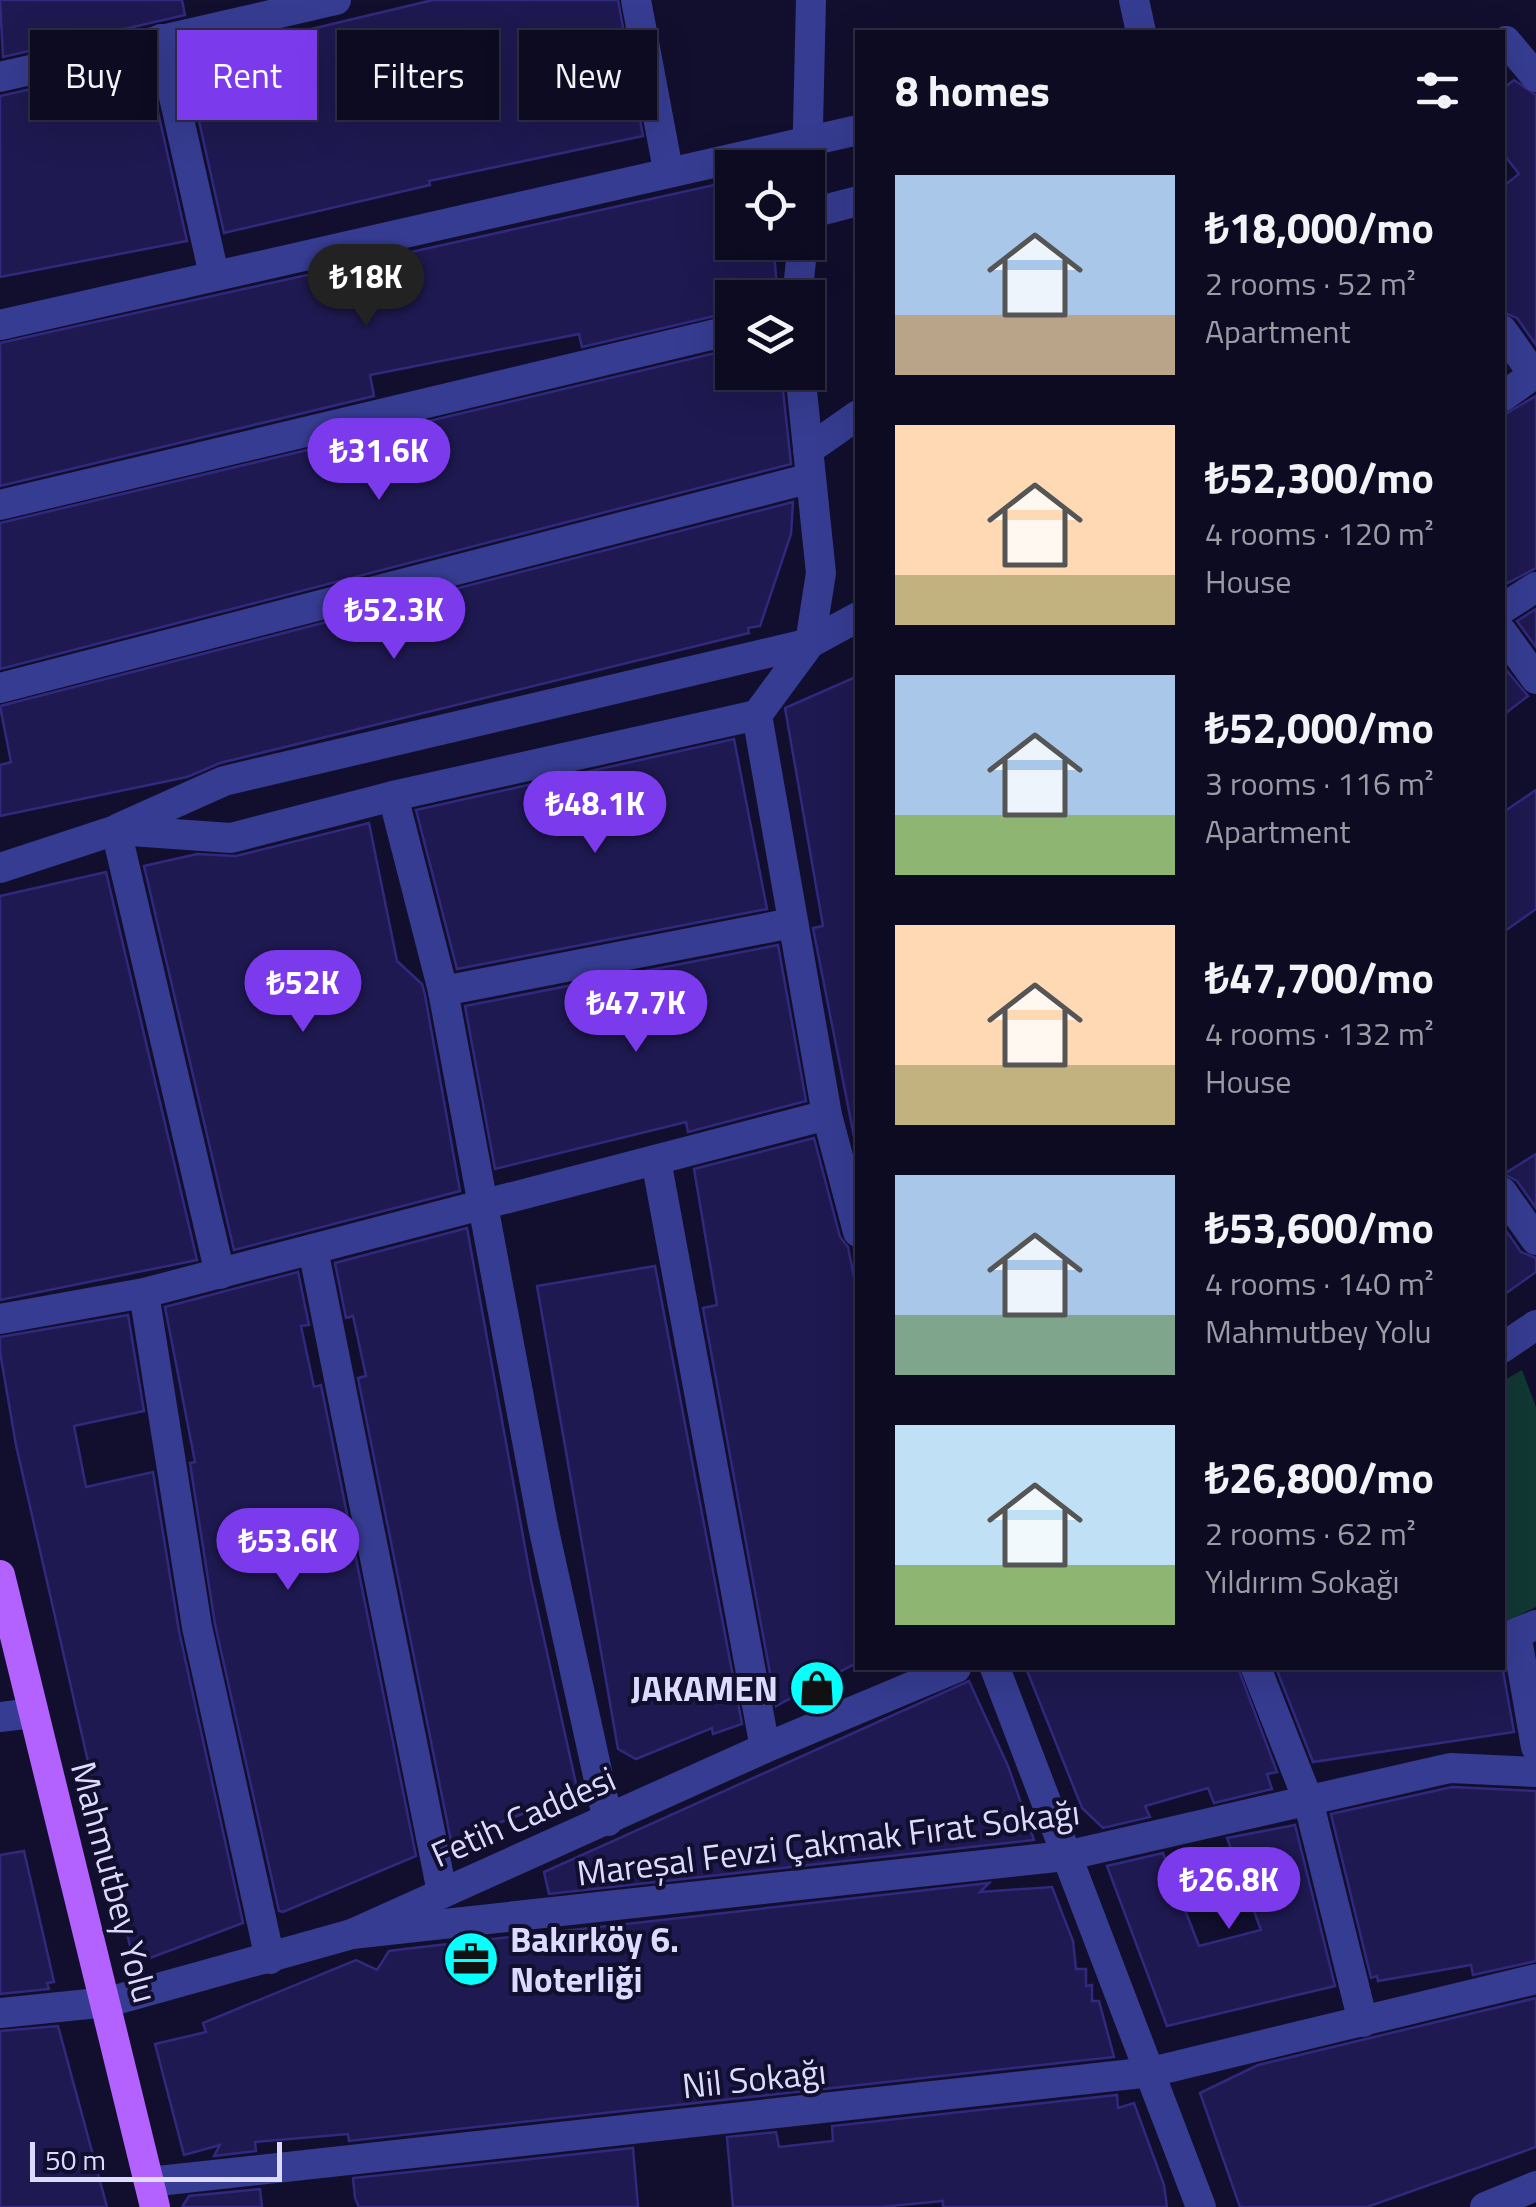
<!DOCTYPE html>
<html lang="en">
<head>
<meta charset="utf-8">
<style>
	body { margin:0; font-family:"Titillium Web",sans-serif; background:#16142a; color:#f1f3f6; height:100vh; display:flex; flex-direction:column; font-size:38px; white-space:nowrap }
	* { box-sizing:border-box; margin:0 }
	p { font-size:32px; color:#9a9ba5 }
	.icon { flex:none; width:55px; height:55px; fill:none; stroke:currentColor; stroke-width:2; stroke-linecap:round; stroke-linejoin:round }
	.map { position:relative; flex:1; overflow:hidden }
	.side { position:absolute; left:855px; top:30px; width:650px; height:1640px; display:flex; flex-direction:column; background:#0d0b22; border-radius:0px; box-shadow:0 10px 40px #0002,0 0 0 2px #2d2b40 }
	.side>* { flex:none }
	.top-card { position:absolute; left:30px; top:30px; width:675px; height:90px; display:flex; gap:20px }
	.buttons { position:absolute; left:715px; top:150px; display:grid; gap:20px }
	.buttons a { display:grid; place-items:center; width:110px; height:110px; border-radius:0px; background:#0d0b22; box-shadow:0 10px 40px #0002,0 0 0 2px #2d2b40; font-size:50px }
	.scale { position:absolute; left:30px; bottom:25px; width:252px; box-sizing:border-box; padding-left:10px; border:5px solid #dcdbff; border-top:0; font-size:28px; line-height:35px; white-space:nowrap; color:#dcdbff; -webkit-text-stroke:8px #110f2d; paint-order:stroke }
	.price { position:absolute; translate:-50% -85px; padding:0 22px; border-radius:35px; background:#7c3aed; color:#fff; font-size:32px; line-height:65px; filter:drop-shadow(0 2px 5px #0008) }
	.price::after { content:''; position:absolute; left:50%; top:60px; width:30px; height:22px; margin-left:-15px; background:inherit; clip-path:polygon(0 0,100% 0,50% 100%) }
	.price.current { background:#222; color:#fff }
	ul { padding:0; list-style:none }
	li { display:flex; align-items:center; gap:30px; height:250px; padding:0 40px }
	li span { display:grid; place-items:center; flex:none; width:280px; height:200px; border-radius:0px; color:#555 }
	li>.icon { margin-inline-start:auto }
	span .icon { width:120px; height:120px; fill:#fffc; stroke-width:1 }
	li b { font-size:42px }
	h2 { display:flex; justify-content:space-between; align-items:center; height:120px; padding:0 40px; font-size:42px }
	.pill { padding:0 35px; border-radius:0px; background:#0d0b22; box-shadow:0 10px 40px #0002,0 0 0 2px #2d2b40; font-size:35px; line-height:90px }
	.pill.current { background:#7c3aed; color:#fff }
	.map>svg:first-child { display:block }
	.green { fill:#113833 }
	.building { fill:#1e1950; stroke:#31297e; stroke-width:2.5 }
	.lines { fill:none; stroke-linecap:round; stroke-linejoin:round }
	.minor { stroke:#363c91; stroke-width:30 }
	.major { stroke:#b462ff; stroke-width:30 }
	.labels { text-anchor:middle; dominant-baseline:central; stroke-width:8; stroke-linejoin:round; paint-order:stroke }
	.poi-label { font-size:35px; font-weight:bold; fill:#dcdbff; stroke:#110f2d; text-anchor:end }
	.street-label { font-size:35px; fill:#dcdbff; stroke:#110f2d }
</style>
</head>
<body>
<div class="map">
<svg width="1536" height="2207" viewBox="0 0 1536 2207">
	<rect width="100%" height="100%" fill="#110f2d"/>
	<polygon class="green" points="1522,1370 1536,1407 1536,1607 1503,1623 1503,1381"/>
	<g class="building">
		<polygon points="0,0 182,0 185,15 3,57"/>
		<polygon points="433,0 618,0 643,136 429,181 430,185 224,233 184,54 244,45"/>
		<polygon points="147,63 187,241 0,277 0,96"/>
		<polygon points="1514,80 1536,95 1536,345 1517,318 1502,312 1502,187 1519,174 1502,152 1502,89"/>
		<polygon points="732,181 732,242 773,242 778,298 732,298 732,312 582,347 579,334 370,375 374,396 0,486 0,343"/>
		<polygon points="732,349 732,372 781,372 791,464 0,669 0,523"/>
		<polygon points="1536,396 1536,568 1502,586 1502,416"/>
		<polygon points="793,502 791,534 760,626 748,628 749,633 220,763 187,777 0,816 0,765 11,762 0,706"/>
		<polygon points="1536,609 1536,647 1517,621"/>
		<polygon points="1502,665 1528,696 1502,716"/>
		<polygon points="858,676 858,1157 813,928 823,926 785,708"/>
		<polygon points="734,739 767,909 457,969 416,810"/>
		<polygon points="1536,790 1536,909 1502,933 1502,813"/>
		<polygon points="369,823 397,961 422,984 425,995 460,1191 234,1250 144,866 197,854 236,856"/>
		<polygon points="106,872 197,1260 0,1300 0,896"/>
		<polygon points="778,945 806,1101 688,1132 686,1122 495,1169 465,1006"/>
		<polygon points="814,1138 840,1237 848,1247 858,1297 858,1662 776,1706 703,1308 717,1305 694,1169"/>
		<polygon points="1536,1154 1536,1208 1517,1181 1504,1174"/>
		<polygon points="1502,1225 1521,1252 1536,1258 1536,1272 1502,1296"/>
		<polygon points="467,1228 531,1580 578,1793 451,1841 358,1378 366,1376 353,1316 346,1318 335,1263"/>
		<polygon points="655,1266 742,1724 713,1734 712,1728 636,1759 618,1749 537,1286"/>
		<polygon points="298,1272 309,1325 301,1326 314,1387 321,1385 416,1856 283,1912 279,1911 215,1624 190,1463 195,1462 165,1307"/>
		<polygon points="128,1315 144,1411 74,1426 86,1487 153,1472 179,1631 243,1923 134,1964 16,1445 0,1352 0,1337"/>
		<polygon points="1502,1665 1514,1732 1313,1762 1276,1668"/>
		<polygon points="1026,1668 1238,1668 1277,1772 1267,1774 1272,1789 1214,1803 1208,1788 1145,1806 1150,1817 1103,1828 1082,1808"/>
		<polygon points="969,1681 1008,1766 1034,1840 549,1894 544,1872"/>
		<polygon points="1452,1787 1536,1791 1536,1961 1473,1975 1471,1965 1378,1981 1377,1976 1371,1978 1331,1814"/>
		<polygon points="1295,1825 1335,1986 1167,2026 1107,1866 1163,1853 1199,1946 1261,1930 1227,1838"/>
		<polygon points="24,1851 54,1982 47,1983 49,1989 0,1994 0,1855"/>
		<polygon points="989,1883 980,1892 1052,1887 1073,1941 1076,1969 1086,1969 1086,1986 1092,1985 1092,2001 1099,2001 1114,2057 349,2141 348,2134 255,2142 256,2151 214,2156 220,2145 184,2155 155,2044 206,2032 203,2023 356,1960 377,1970 389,1951 413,1948"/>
		<polygon points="1536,1998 1536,2147 1367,2207 1240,2207 1200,2093 1258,2065"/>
		<polygon points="58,2026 107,2207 0,2207 0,2031"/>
		<polygon points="1117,2095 1118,2108 1134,2103 1164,2185 1167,2207 943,2207 943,2201 881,2207 733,2207 727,2137 776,2132 779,2147 833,2141 832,2126"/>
		<polygon points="633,2148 638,2207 359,2207 355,2198 353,2178"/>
		<polygon points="260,2189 262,2207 182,2207 189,2196"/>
	</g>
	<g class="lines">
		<g class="minor">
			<polyline points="636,0 668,170"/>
			<polyline points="1134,0 1141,32"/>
			<polyline points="161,39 214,275"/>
			<polyline points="1506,41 1536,77"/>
			<polyline points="0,77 336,0"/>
			<polyline points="807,168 811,0"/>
			<polyline points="808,214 858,201"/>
			<polyline points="797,298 803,242"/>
			<polyline points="0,325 858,130"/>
			<polyline points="1502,330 1534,375"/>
			<polyline points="1502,397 1536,373"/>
			<polyline points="808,450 858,415"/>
			<polyline points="0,505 732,330"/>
			<polyline points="1502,609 1536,587"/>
			<polyline points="1502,632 1536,679"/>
			<polyline points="0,688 811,478"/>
			<polyline points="757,715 827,1115 858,1232"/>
			<polyline points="393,796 443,991 543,1526 608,1821"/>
			<polyline points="119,828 224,781 810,643 858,617"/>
			<polyline points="116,830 220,1274"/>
			<polyline points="0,868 116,830 231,838 393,796 757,715 810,643 821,573 800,372"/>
			<polyline points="443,991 792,923"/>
			<polyline points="656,1160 765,1748"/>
			<polyline points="1502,1192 1536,1240"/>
			<polyline points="313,1249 442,1892"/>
			<polyline points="144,1293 197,1627 270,1959"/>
			<polyline points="0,1319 144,1293 827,1115"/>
			<polyline points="1502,1348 1536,1325"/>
			<polyline points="1536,1625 1516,1633 1536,1747"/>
			<polyline points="995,1668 1201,2207"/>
			<polyline points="1256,1668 1308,1800 1363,2022"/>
			<polyline points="0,1717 32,1713"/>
			<polyline points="352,1934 1065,1856 1450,1768 1536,1772"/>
			<polyline points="0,2013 108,2002 352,1934 765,1748 956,1668"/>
			<polyline points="149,2182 1151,2072 1536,1979"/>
			<polyline points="1485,2207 1536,2186"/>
		</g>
		<polyline class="major" points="0,1575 155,2207"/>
	</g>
	<defs>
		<g id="shop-disc" transform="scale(2.875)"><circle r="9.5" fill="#07fffe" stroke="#110f2d"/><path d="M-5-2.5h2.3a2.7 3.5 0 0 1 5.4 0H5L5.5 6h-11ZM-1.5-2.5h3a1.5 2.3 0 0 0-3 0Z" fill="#111"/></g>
		<g id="office-disc" transform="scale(2.875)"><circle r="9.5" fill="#07fffe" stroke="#110f2d"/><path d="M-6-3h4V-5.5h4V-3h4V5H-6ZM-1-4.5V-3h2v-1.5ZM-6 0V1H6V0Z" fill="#111"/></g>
	</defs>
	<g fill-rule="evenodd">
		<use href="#shop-disc" x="817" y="1688"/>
		<use href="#office-disc" x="471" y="1959"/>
	</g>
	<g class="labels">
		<g class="poi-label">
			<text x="778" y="1688">JAKAMEN</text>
			<text x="510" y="1939" text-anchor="start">Bakırköy 6.<tspan x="510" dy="40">Noterliği</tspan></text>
		</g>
		<g class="street-label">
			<text transform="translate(523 1816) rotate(-24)">Fetih Caddesi</text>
			<text transform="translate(828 1842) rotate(-7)">Mareşal Fevzi Çakmak Fırat Sokağı</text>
			<text transform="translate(115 1882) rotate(75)">Mahmutbey Yolu</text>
			<text transform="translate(754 2078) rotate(-6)">Nil Sokağı</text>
		</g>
	</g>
</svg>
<div class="buttons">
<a><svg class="icon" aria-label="locate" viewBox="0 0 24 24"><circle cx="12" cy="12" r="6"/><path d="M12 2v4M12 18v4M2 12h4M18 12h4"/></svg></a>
<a><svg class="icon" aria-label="layers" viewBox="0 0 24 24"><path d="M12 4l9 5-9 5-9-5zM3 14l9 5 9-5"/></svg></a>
</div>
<div class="scale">50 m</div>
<b class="price current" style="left:366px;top:329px">₺18K</b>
<b class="price" style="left:379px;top:503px">₺31.6K</b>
<b class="price" style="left:394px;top:662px">₺52.3K</b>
<b class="price" style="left:595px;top:856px">₺48.1K</b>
<b class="price" style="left:303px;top:1035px">₺52K</b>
<b class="price" style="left:636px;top:1055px">₺47.7K</b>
<b class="price" style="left:288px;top:1593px">₺53.6K</b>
<b class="price" style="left:1229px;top:1932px">₺26.8K</b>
<div class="top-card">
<a class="pill">Buy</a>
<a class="pill current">Rent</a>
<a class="pill">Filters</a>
<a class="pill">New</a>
</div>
<section class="side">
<h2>8 homes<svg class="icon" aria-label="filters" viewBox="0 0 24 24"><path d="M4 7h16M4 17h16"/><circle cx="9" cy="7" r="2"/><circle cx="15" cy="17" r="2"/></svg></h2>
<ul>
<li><span style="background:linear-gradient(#a9c7e8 70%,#b9a48a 0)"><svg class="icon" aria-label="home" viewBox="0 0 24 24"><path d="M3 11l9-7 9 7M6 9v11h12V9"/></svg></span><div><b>₺18,000/mo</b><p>2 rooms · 52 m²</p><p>Apartment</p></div></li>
<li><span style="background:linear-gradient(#ffd9b3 75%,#c2b280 0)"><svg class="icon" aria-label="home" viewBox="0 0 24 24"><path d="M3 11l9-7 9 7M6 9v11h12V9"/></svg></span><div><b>₺52,300/mo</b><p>4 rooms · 120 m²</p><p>House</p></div></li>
<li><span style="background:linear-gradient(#a9c7e8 70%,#8fb573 0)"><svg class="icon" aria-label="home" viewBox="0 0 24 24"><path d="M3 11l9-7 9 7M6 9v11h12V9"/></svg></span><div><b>₺52,000/mo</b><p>3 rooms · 116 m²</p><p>Apartment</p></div></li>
<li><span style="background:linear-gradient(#ffd9b3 70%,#c2b280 0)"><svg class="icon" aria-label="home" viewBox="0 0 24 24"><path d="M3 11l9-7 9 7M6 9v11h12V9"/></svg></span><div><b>₺47,700/mo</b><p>4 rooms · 132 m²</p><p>House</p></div></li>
<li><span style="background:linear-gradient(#a9c7e8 70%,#7fa58c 0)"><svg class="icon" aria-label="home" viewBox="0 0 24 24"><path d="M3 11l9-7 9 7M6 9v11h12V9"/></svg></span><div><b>₺53,600/mo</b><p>4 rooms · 140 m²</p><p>Mahmutbey Yolu</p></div></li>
<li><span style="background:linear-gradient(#bfe0f5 70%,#8fb573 0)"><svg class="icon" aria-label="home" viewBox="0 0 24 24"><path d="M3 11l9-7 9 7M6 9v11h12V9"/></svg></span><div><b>₺26,800/mo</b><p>2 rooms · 62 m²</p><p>Yıldırım Sokağı</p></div></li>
</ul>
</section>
</div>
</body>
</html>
